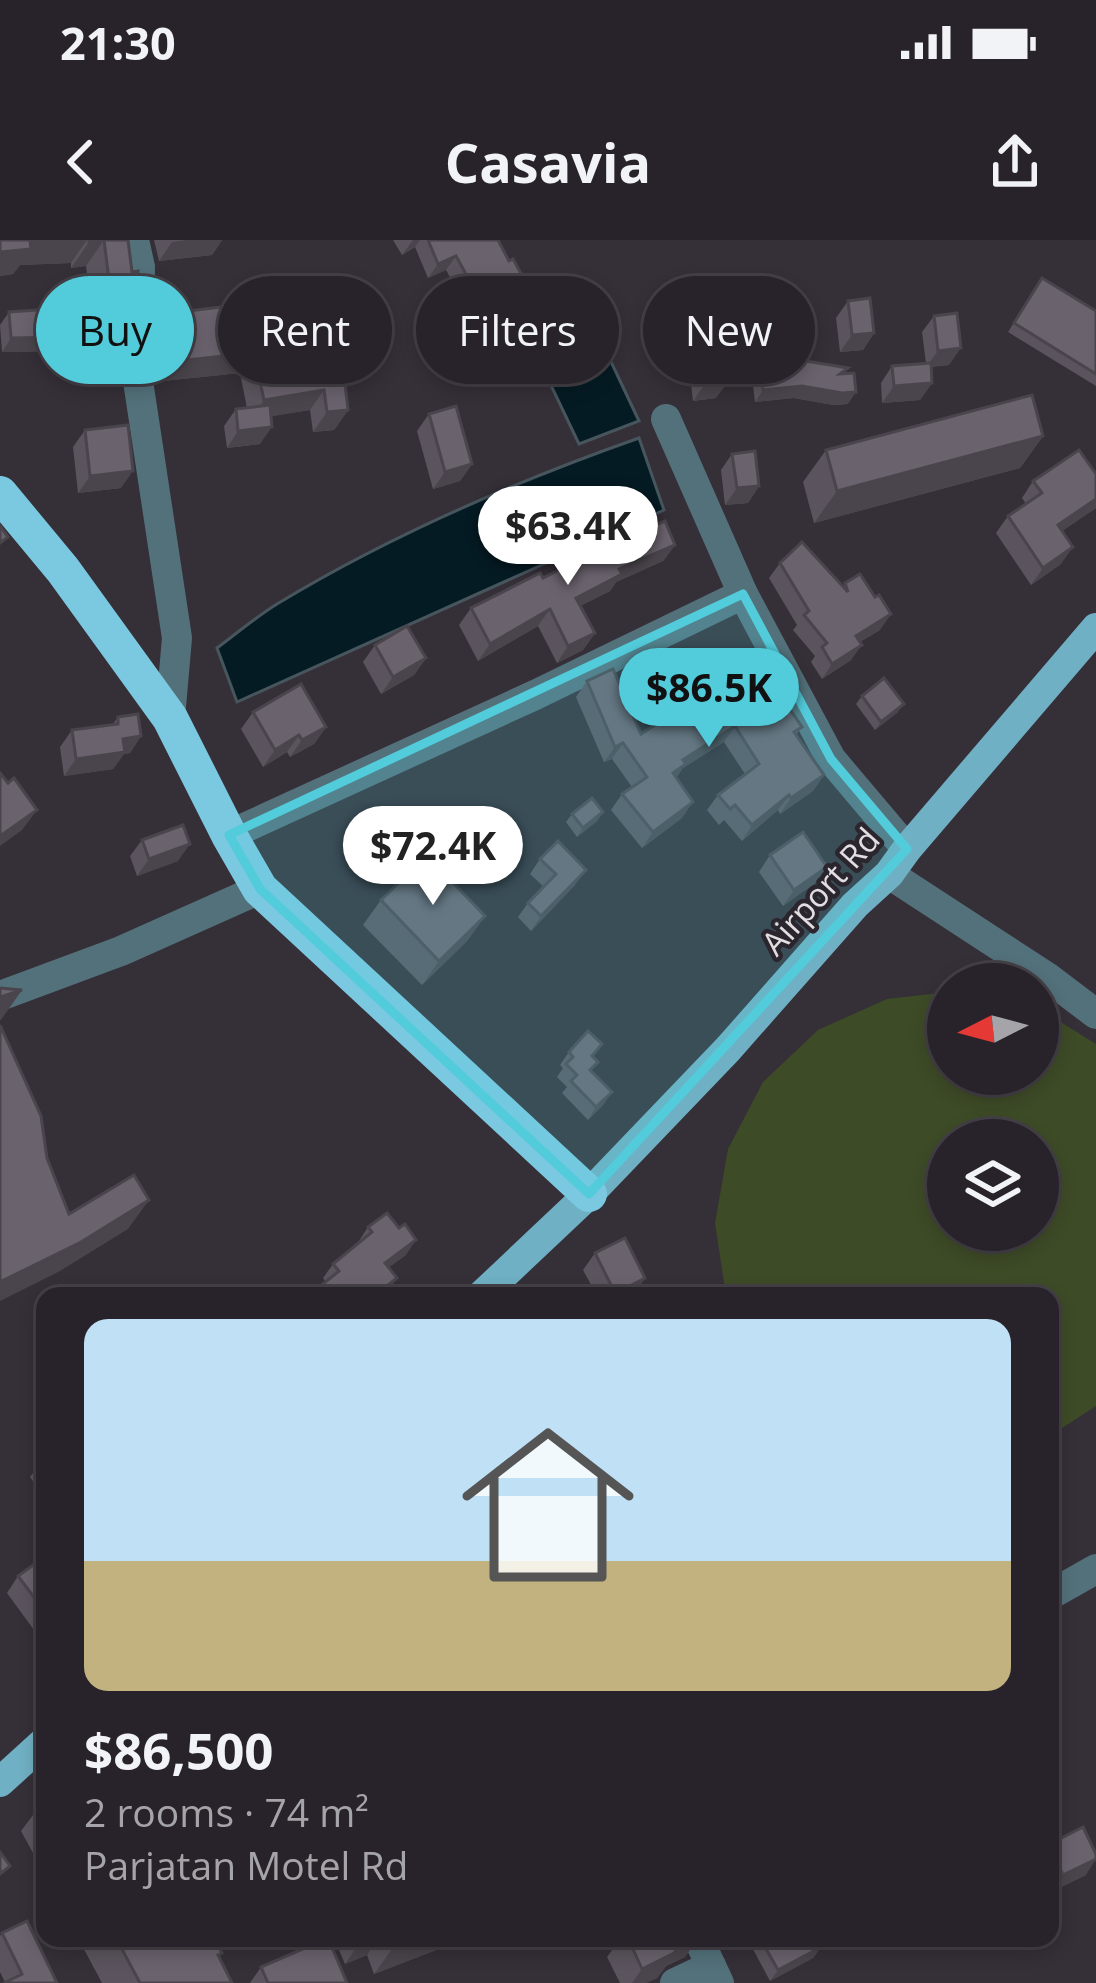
<!DOCTYPE html>
<html lang="en">
<head>
<meta charset="utf-8">
<style>
	body { margin:0; font-family:"Open Sans",sans-serif; background:#302b32; color:#f1f3f6; height:100vh; display:flex; flex-direction:column; font-size:45px; white-space:nowrap }
	* { box-sizing:border-box; margin:0 }
	p { font-size:39px; color:#a5a4a8 }
	.icon { flex:none; width:66px; height:66px; fill:none; stroke:currentColor; stroke-width:2; stroke-linecap:round; stroke-linejoin:round }
	.map { position:relative; flex:1; overflow:hidden }
	.sheet { position:absolute; left:36px; top:1047px; width:1023px; height:660px; display:flex; flex-direction:column; background:#28232a; border-radius:24px; box-shadow:0 6px 18px #0003,0 0 0 3px #444047 }
	.sheet>* { flex:none }
	.top-card { position:absolute; left:36px; top:36px; width:1026px; height:108px; display:flex; gap:24px }
	.needle { width:78px; rotate:264deg }
	.fabs { position:absolute; left:927px; top:723px; display:grid; gap:24px }
	.fabs a { display:grid; place-items:center; width:132px; height:132px; border-radius:50%; background:#28232a; box-shadow:0 6px 18px #0003,0 0 0 3px #444047; font-size:60px }
	.price { position:absolute; translate:-50% -102px; padding:0 27px; border-radius:42px; background:#fff; color:#222; font-size:39px; line-height:78px; filter:drop-shadow(0 3px 6px #0008) }
	.price::after { content:''; position:absolute; left:50%; top:72px; width:36px; height:27px; margin-left:-18px; background:inherit; clip-path:polygon(0 0,100% 0,50% 100%) }
	.price.current { background:#52cbda; color:#111 }
	ul { padding:0; list-style:none }
	li { display:grid; align-content:center; gap:24px; height:636px; padding:0 48px }
	li span { display:grid; place-items:center; height:372px; border-radius:24px; color:#555 }
	li>.icon { margin-inline-start:auto }
	span .icon { width:216px; height:216px; fill:#fffc; stroke-width:1 }
	li b { font-size:51px }
	.chip { padding:0 42px; border-radius:54px; background:#28232a; box-shadow:0 6px 18px #0003,0 0 0 3px #444047; font-size:42px; line-height:108px }
	.chip.current { background:#52cbda; color:#111 }
	.status { display:flex; justify-content:space-between; align-items:center; height:84px; padding:0 60px; background:#28232a; direction:ltr }
	.status svg { height:33px; fill:currentColor }
	header { display:flex; justify-content:space-between; align-items:center; height:156px; padding:0 48px; background:#28232a; font-size:54px; font-weight:700 }
	.map>svg:first-child { display:block }
	.green { fill:#3e4b27; fill-rule:evenodd }
	.water { fill:#051b24; stroke:#47555d; stroke-width:3 }
	.lines { fill:none; stroke-linecap:round; stroke-linejoin:round }
	.minor { stroke:#53717b; stroke-width:30 }
	.major { stroke:#70b0c4; stroke-width:30 }
	.highway { stroke:#7bc8e1; stroke-width:36 }
	.wall { fill:#5b545e }
	.shaded-wall { fill:#4a454c }
	.building { fill:#6a626d; stroke:#4a454c; stroke-width:3 }
	.marked { fill:#52cbda; fill-opacity:0.2; stroke:#52cbda; stroke-width:9; stroke-linejoin:round }
	.labels { text-anchor:middle; dominant-baseline:central; stroke-width:9; stroke-linejoin:round; paint-order:stroke }
	.street-label { font-size:33px; fill:#e2dde3; stroke:#2b252e }
</style>
</head>
<body>
<div class="status"><b>21:30</b><svg viewBox="0 0 49 12"><path d="M0 12V9h3v3zM5 12V6h3v6zM10 12V3h3v9zM15 12V0h3v12zM26 1h20v11H26zM47 4h2v5h-2z"/></svg></div>
<header><svg class="icon" aria-label="back" viewBox="0 0 24 24"><path d="M15 5l-7 7 7 7"/></svg>Casavia<svg class="icon" aria-label="share" viewBox="0 0 24 24"><path d="M12 15V3M7 8l5-5 5 5M5 13v7h14v-7"/></svg></header>
<div class="map">
<svg width="1096" height="1743" viewBox="0 0 1096 1743">
	<rect width="100%" height="100%" fill="#352f38"/>
	<path class="green" d="M948,752V834H1038V768L1096,804V1166L1050,1196V1056H726L715,983L728,909L763,842L818,790L887,759ZM948,900H1038V990H948Z"/>
	<g class="water">
		<polygon points="605,109 639,181 579,204 547,137"/>
		<path d="M639,198L664,270L237,462L217,408C237,393 256,377 277,364C391,295 514,242 639,198Z"/>
	</g>
	<g class="lines">
		<g class="minor">
			<polyline points="134,0 140,27 138,141 177,398 170,478"/>
			<polyline points="666,179 743,354 831,519 907,609"/>
			<polyline points="229,595 535,455 743,354"/>
			<polyline points="889,634 1047,737 1096,774"/>
			<polyline points="0,756 121,711 260,649"/>
			<polyline points="1050,1355 1096,1329"/>
			<polyline points="698,1698 719,1743"/>
			<polyline points="675,1743 711,1726"/>
		</g>
		<g class="major">
			<polyline points="481,1056 589,954 728,809 855,665 889,634 907,609 1096,388"/>
			<polyline points="0,1542 45,1501"/>
		</g>
		<polyline class="highway" points="0,254 63,330 170,478 229,595 260,649 589,954"/>
	</g>
	<g class="wall">
		<polygon points="0,0 128,0 119,87 94,90 86,26 71,28 71,23 20,25 13,34 0,36"/>
		<polygon points="154,0 222,0 212,15 159,21"/>
		<polygon points="393,0 498,0 509,21 523,69 481,92 446,30 428,38 415,7 402,15"/>
		<polygon points="1042,38 1096,71 1096,146 1008,92"/>
		<polygon points="848,61 874,93 863,110 840,112 836,78"/>
		<polygon points="9,72 67,97 57,111 2,112 0,85"/>
		<polygon points="172,73 238,78 307,125 318,130 348,170 334,190 313,192 310,170 271,176 260,204 227,208 224,186 236,169 247,168 240,133 163,141 158,92"/>
		<polygon points="934,76 949,125 931,127 932,143 920,160 882,163 881,143 892,126 926,123 922,92"/>
		<polygon points="701,109 716,158 693,161 689,126"/>
		<polygon points="759,116 782,117 843,134 848,164 833,165 794,158 755,162 751,128"/>
		<polygon points="429,174 472,224 460,241 433,249 417,191"/>
		<polygon points="85,190 121,248 78,253 73,207"/>
		<polygon points="1043,196 1020,228 814,283 803,242 826,210"/>
		<polygon points="732,214 759,246 748,263 725,265 721,230"/>
		<polygon points="1033,241 1096,268 1062,291 1061,324 1031,345 996,293 1008,276 1026,264 1022,258"/>
		<polygon points="675,305 663,321 616,342 610,351 580,366 595,393 583,410 557,423 538,386 478,421 459,385 471,368 543,338"/>
		<polygon points="780,323 843,347 845,343 880,390 860,402 851,420 822,439 811,422 815,416 793,390 797,385 769,338"/>
		<polygon points="375,405 426,418 414,435 381,454 363,422"/>
		<polygon points="587,441 641,494 716,471 786,470 802,487 796,495 824,535 813,551 780,574 778,570 742,601 724,580 719,585 707,570 718,555 745,534 724,502 683,528 676,538 682,578 642,608 611,570 622,554 632,547 612,519 604,522 576,457"/>
		<polygon points="862,456 898,472 875,490 856,464"/>
		<polygon points="253,472 326,487 314,504 290,517 287,512 263,527 241,489"/>
		<polygon points="118,477 141,496 130,513 124,514 113,529 64,536 60,507 72,490 112,485"/>
		<polygon points="603,572 597,581 577,597 566,582 572,574"/>
		<polygon points="142,600 178,621 137,636 130,616"/>
		<polygon points="770,615 815,643 783,666 759,632"/>
		<polygon points="540,619 575,645 531,691 518,677 528,663 544,647 530,634"/>
		<polygon points="381,660 485,676 467,701 422,745 363,685"/>
		<polygon points="569,812 593,817 591,831 612,852 603,865 588,880 562,853 567,847 557,837 563,828 560,825"/>
		<polygon points="368,987 406,1015 389,1027 397,1038 387,1052 326,1042 323,1038 333,1024 360,1002 359,1001"/>
		<polygon points="595,1013 645,1038 633,1055 595,1052 583,1030"/>
		<polygon points="45,1218 45,1253 43,1255 30,1237"/>
		<polygon points="45,1326 45,1405 7,1353 18,1336"/>
		<polygon points="45,1559 45,1635 21,1591"/>
		<polygon points="1050,1604 1086,1635 1051,1652 1050,1649"/>
		<polygon points="2,1693 57,1743 5,1742 0,1732 0,1696"/>
		<polygon points="78,1698 213,1698 219,1717 232,1743 102,1743"/>
		<polygon points="334,1698 464,1698 462,1700 374,1734 367,1715 345,1724"/>
		<polygon points="621,1698 698,1698 685,1717 666,1726 657,1738 646,1743 620,1743 607,1717"/>
		<polygon points="747,1698 816,1698 821,1707 813,1718 770,1741"/>
		<polygon points="261,1727 347,1743 250,1743"/>
	</g>
	<g class="shaded-wall">
		<polygon points="30,0 87,0 71,23 20,25 13,34 0,36 0,12"/>
		<polygon points="104,0 86,26 71,28 89,2"/>
		<polygon points="187,0 222,0 212,15 159,21 172,2"/>
		<polygon points="413,0 420,0 415,7 402,15"/>
		<polygon points="456,16 446,30 428,38 438,24"/>
		<polygon points="533,55 523,69 481,92 490,78"/>
		<polygon points="137,61 119,87 94,90 112,64"/>
		<polygon points="874,93 863,110 840,112 852,95"/>
		<polygon points="67,97 57,111 2,112 11,98"/>
		<polygon points="961,108 949,125 926,127 938,111"/>
		<polygon points="254,113 240,133 163,141 177,121"/>
		<polygon points="728,142 716,158 693,161 705,144"/>
		<polygon points="932,143 920,160 882,163 894,146"/>
		<polygon points="802,146 856,152 848,164 833,165 794,158 755,162 763,150"/>
		<polygon points="324,150 310,170 250,180 264,160"/>
		<polygon points="348,170 334,190 313,192 327,172"/>
		<polygon points="272,187 260,204 227,208 238,191"/>
		<polygon points="1043,196 1020,228 814,283 837,251"/>
		<polygon points="472,224 460,241 433,249 445,232"/>
		<polygon points="133,231 121,248 78,253 90,236"/>
		<polygon points="759,246 748,263 725,265 737,248"/>
		<polygon points="1096,259 1096,268 1046,302 1058,285"/>
		<polygon points="675,305 663,321 616,342 610,351 564,374 576,358 619,329"/>
		<polygon points="1073,307 1061,324 1031,345 1043,328"/>
		<polygon points="550,369 538,386 478,421 490,404"/>
		<polygon points="891,374 880,390 845,411 856,396"/>
		<polygon points="595,393 583,410 557,423 568,406"/>
		<polygon points="862,405 851,420 822,439 832,424"/>
		<polygon points="426,418 414,435 381,454 393,437"/>
		<polygon points="904,464 898,472 875,490 881,482"/>
		<polygon points="735,486 724,502 683,528 675,539 662,548 683,520"/>
		<polygon points="326,487 314,504 290,517 302,500"/>
		<polygon points="299,495 287,512 263,527 275,510"/>
		<polygon points="141,496 130,513 124,514 113,529 64,536 76,519 123,499"/>
		<polygon points="623,503 612,519 604,522 615,507"/>
		<polygon points="824,535 813,551 780,574 791,558"/>
		<polygon points="789,555 778,570 742,601 752,585"/>
		<polygon points="693,562 682,578 642,608 653,592"/>
		<polygon points="37,570 22,590 0,606 0,596"/>
		<polygon points="603,572 597,581 577,597 583,588"/>
		<polygon points="190,604 178,621 137,636 149,619"/>
		<polygon points="827,627 815,643 783,666 794,650"/>
		<polygon points="586,630 575,645 531,691 541,676"/>
		<polygon points="485,676 467,701 422,745 439,721"/>
		<polygon points="22,750 1,780 0,780 0,757"/>
		<polygon points="612,852 603,865 588,880 596,867"/>
		<polygon points="149,960 128,989 60,1031 0,1061 0,1042"/>
		<polygon points="416,1000 406,1015 375,1037 385,1023"/>
		<polygon points="397,1038 387,1052 382,1056 374,1056"/>
		<polygon points="645,1038 633,1055 614,1056 616,1053"/>
		<polygon points="1096,1619 1086,1635 1051,1652 1063,1635"/>
		<polygon points="363,1698 379,1698 367,1715 345,1724"/>
		<polygon points="406,1698 464,1698 462,1700 374,1734 397,1702"/>
		<polygon points="690,1698 698,1698 685,1717 666,1726 657,1738 646,1743 632,1743 642,1729"/>
		<polygon points="821,1707 813,1718 770,1741 778,1730"/>
	</g>
	<g class="building">
		<polygon points="0,0 30,0 31,9 0,12"/>
		<polygon points="89,0 128,0 132,32 138,31 137,61 112,64 104,0 89,2"/>
		<polygon points="428,0 498,0 509,21 513,19 533,55 490,78 456,16 438,24"/>
		<polygon points="1042,38 1096,71 1096,134 1014,83"/>
		<polygon points="870,58 874,93 852,95 848,61"/>
		<polygon points="237,65 238,78 302,72 307,125 317,123 318,130 343,127 348,170 327,172 324,150 264,160 254,113 177,121 172,73"/>
		<polygon points="65,68 67,97 11,98 9,72"/>
		<polygon points="957,73 961,108 938,111 934,76"/>
		<polygon points="724,107 728,142 705,144 701,109"/>
		<polygon points="782,113 782,117 848,128 840,134 854,133 856,152 842,153 802,146 763,150 759,116"/>
		<polygon points="931,123 932,143 894,146 892,126"/>
		<polygon points="1032,155 1043,196 837,251 826,210"/>
		<polygon points="270,165 272,187 238,191 236,169"/>
		<polygon points="456,166 472,224 445,232 429,174"/>
		<polygon points="128,185 133,231 90,236 85,190"/>
		<polygon points="1079,210 1096,234 1096,259 1058,285 1073,307 1043,328 1008,276 1042,253 1033,241"/>
		<polygon points="755,211 759,246 737,248 732,214"/>
		<polygon points="665,281 675,305 619,329 622,334 576,358 595,393 568,406 550,369 490,404 471,368 540,333 543,338 607,305"/>
		<polygon points="0,286 8,297 0,303"/>
		<polygon points="802,302 848,352 845,343 860,334 875,357 879,355 891,374 856,396 862,405 832,424 822,407 827,403 804,375 809,371 780,323"/>
		<polygon points="407,386 426,418 393,437 375,405"/>
		<polygon points="613,429 641,494 705,453 716,471 767,439 786,470 789,468 802,487 794,492 824,535 791,558 789,555 752,585 735,565 730,569 718,555 759,524 735,486 683,520 686,524 673,533 693,562 653,592 622,554 647,537 623,503 615,507 587,441"/>
		<polygon points="884,438 904,464 881,482 862,456"/>
		<polygon points="301,444 326,487 302,500 299,495 275,510 253,472"/>
		<polygon points="138,474 141,496 123,499 125,512 76,519 72,490 118,484 118,477"/>
		<polygon points="0,533 8,543 14,538 37,570 0,596"/>
		<polygon points="592,558 603,572 583,588 572,574"/>
		<polygon points="183,585 190,604 149,619 142,600"/>
		<polygon points="803,592 827,627 794,650 770,615"/>
		<polygon points="558,601 586,630 541,676 528,663 556,634 540,619"/>
		<polygon points="427,616 485,676 439,721 381,660"/>
		<polygon points="0,748 22,750 0,757"/>
		<polygon points="0,785 41,876 47,918 69,974 134,935 149,960 81,1002 0,1042"/>
		<polygon points="588,791 602,804 592,816 598,822 590,830 612,852 596,867 571,841 577,835 566,824 573,817 569,812"/>
		<polygon points="387,973 399,988 405,984 416,1000 385,1023 397,1038 374,1056 308,1056 339,1031 333,1024 372,992 368,987"/>
		<polygon points="625,998 645,1038 616,1053 618,1056 586,1056 611,1045 595,1013"/>
		<polygon points="40,1320 45,1326 45,1372 18,1336"/>
		<polygon points="1083,1587 1096,1614 1096,1619 1063,1635 1050,1608 1050,1604"/>
		<polygon points="0,1612 10,1626 0,1634"/>
		<polygon points="27,1681 57,1743 4,1743 22,1734 2,1693"/>
		<polygon points="116,1698 213,1698 222,1713 218,1715 232,1743 140,1743"/>
		<polygon points="328,1698 347,1743 268,1743 261,1727"/>
		<polygon points="628,1698 690,1698 683,1701 674,1713 642,1729"/>
		<polygon points="760,1698 816,1698 821,1707 778,1730"/>
	</g>
	<path class="marked" d="M743,354L831,519L907,609L589,954L260,649L229,595Z"/>
	<g class="labels">
		<g class="street-label">
			<text transform="translate(820 651) rotate(-48)">Airport Rd</text>
		</g>
	</g>
</svg>
<div class="fabs">
<a><svg class="needle" viewBox="-14 -14 28 28"><path d="M0-13l5 13h-10z" fill="#e53935"/><path d="M0 13l5-13h-10z" fill="#a5a4a8"/></svg></a>
<a><svg class="icon" aria-label="layers" viewBox="0 0 24 24"><path d="M12 4l9 5-9 5-9-5zM3 14l9 5 9-5"/></svg></a>
</div>
<b class="price" style="left:568px;top:348px">$63.4K</b>
<b class="price current" style="left:709px;top:510px">$86.5K</b>
<b class="price" style="left:433px;top:668px">$72.4K</b>
<div class="top-card">
<a class="chip current">Buy</a>
<a class="chip">Rent</a>
<a class="chip">Filters</a>
<a class="chip">New</a>
</div>
<section class="sheet">
<ul>
<li><span style="background:linear-gradient(#bfe0f5 65%,#c2b280 0)"><svg class="icon" aria-label="home" viewBox="0 0 24 24"><path d="M3 11l9-7 9 7M6 9v11h12V9"/></svg></span><div><b>$86,500</b><p>2 rooms · 74 m²</p><p>Parjatan Motel Rd</p></div></li>
</ul>
</section>
</div>
</body>
</html>
